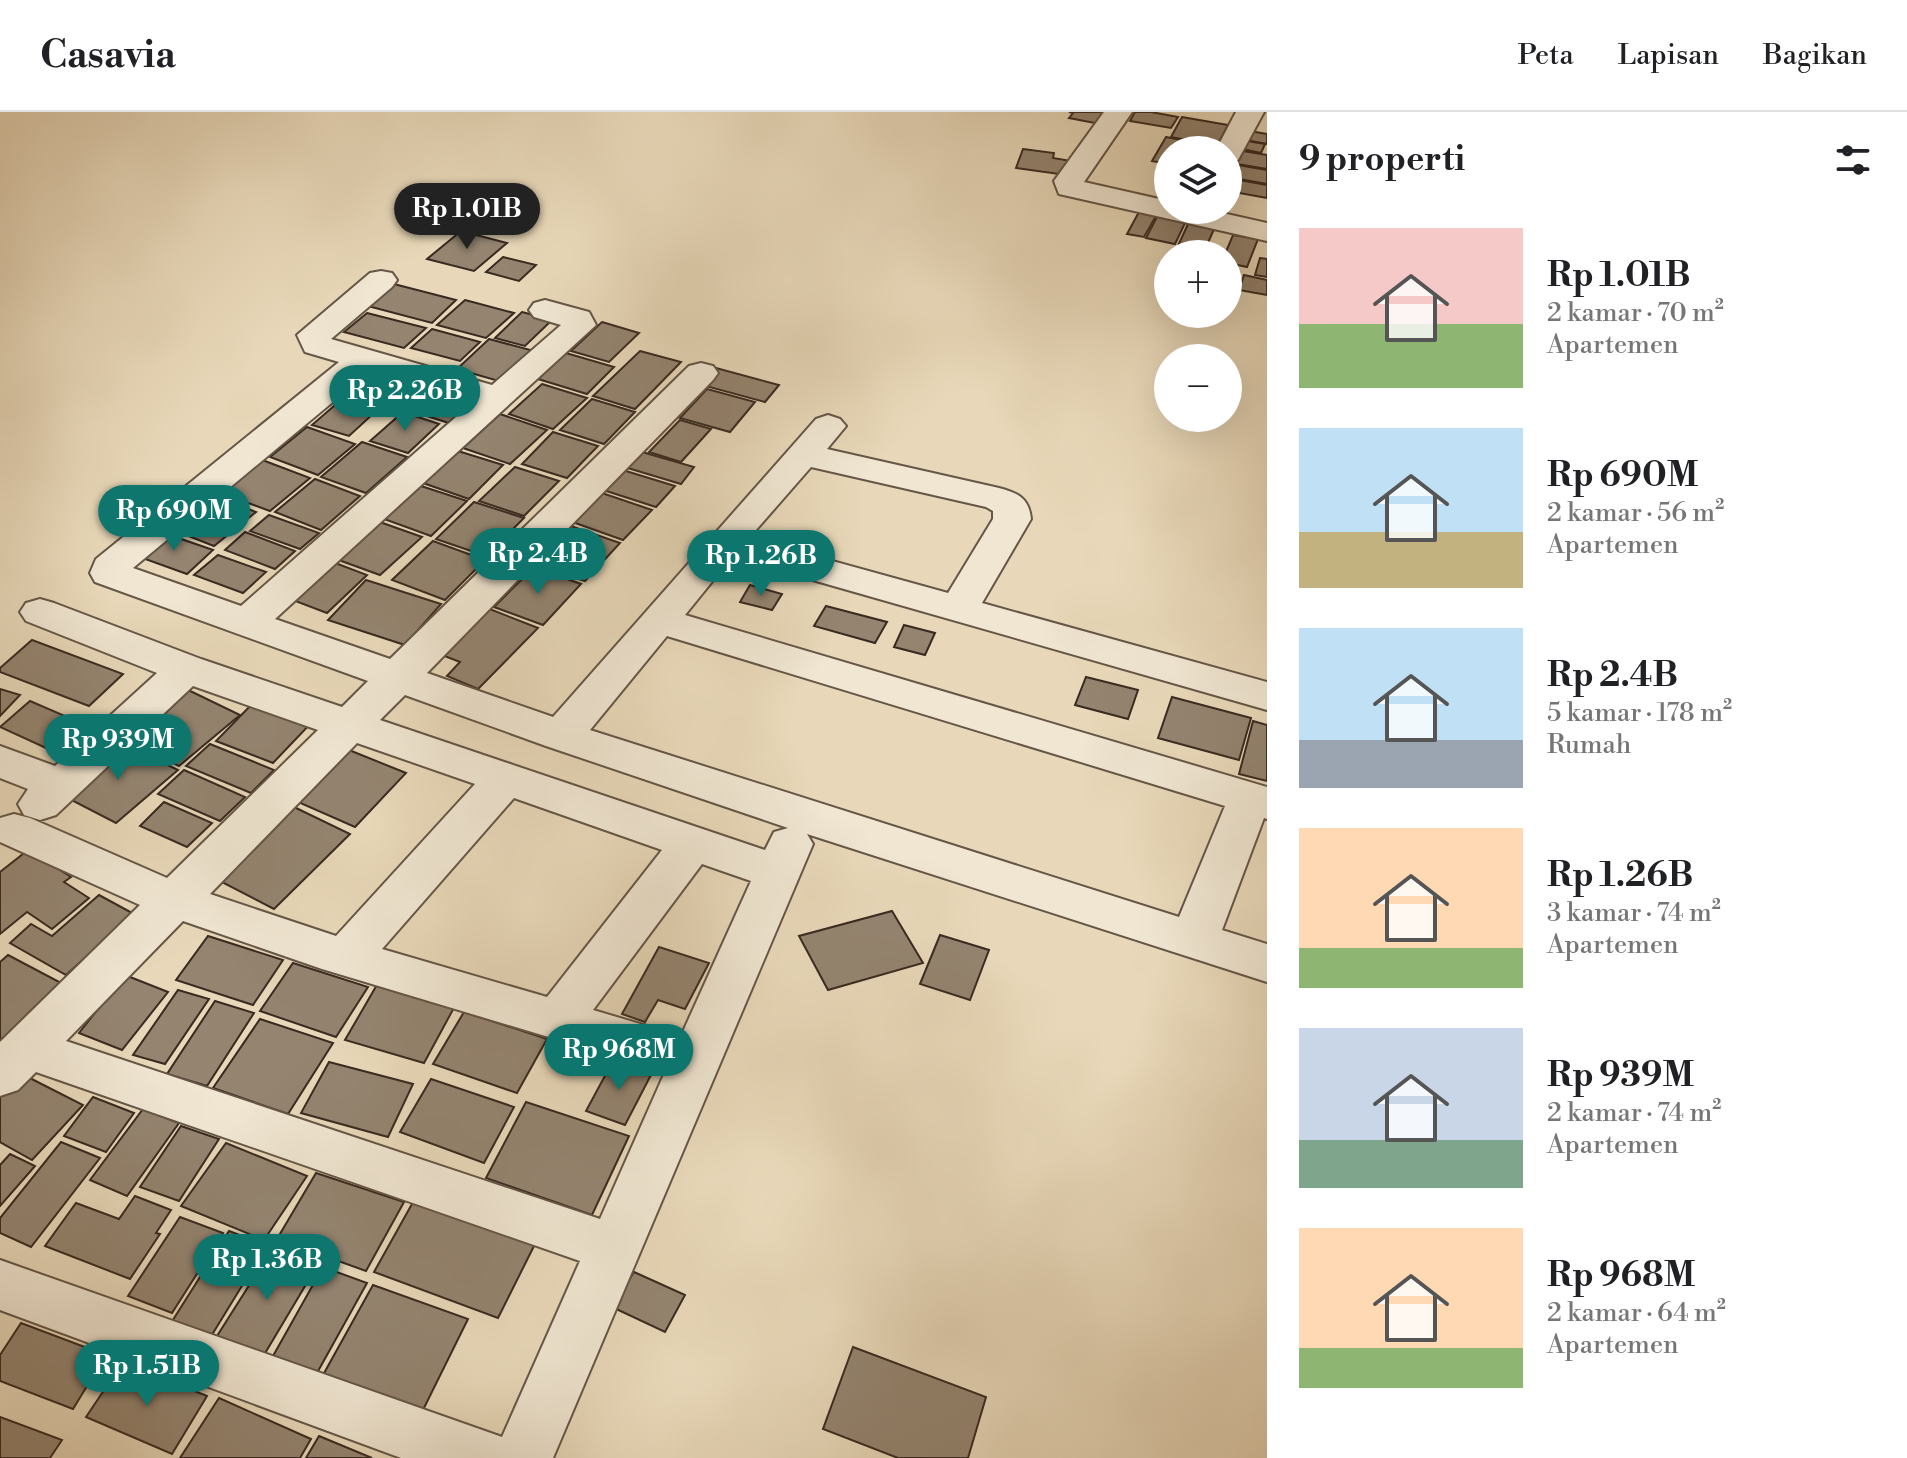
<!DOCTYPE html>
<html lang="id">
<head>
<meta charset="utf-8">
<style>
	body { margin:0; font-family:"Libre Bodoni",serif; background:#f2f2f2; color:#202124; height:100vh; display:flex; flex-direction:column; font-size:30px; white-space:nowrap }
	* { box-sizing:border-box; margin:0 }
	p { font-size:26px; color:#757577 }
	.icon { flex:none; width:44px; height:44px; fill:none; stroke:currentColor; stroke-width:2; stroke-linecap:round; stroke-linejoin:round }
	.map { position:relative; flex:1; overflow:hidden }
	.drawer { display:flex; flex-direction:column; background:#fff; width:640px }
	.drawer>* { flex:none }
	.buttons { position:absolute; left:1154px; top:24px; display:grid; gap:16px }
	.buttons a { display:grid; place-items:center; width:88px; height:88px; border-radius:50%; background:#fff; box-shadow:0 8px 32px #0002; font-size:40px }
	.price { position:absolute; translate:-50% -68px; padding:0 18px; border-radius:28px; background:#0f766e; color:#fff; font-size:26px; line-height:52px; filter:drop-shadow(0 2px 4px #0008) }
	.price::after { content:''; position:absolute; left:50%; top:48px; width:24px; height:18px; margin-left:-12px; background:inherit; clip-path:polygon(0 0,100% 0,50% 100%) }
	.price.active { background:#222; color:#fff }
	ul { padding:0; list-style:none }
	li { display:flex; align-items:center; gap:24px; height:200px; padding:0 32px }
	li span { display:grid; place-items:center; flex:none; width:224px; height:160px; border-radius:0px; color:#555 }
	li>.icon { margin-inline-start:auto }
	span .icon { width:96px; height:96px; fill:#fffc; stroke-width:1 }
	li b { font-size:34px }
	h2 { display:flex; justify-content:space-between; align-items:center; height:96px; padding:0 32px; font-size:34px }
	header { display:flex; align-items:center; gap:48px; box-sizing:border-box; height:112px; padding:0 40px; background:#fff; border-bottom:2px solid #e0e0e0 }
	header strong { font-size:38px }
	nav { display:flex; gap:44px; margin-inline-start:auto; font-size:28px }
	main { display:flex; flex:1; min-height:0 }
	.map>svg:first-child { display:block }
	.building { fill:#948470; stroke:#392a21; stroke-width:2 }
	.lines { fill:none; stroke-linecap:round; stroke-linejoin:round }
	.minor-casing { stroke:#655647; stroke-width:4 }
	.minor { fill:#f0e6d2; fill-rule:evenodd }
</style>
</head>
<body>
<header>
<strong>Casavia</strong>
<nav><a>Peta</a><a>Lapisan</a><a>Bagikan</a></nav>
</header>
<main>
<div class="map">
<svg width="1267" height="1346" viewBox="0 0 1267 1346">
	<rect width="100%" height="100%" fill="#e8d8b9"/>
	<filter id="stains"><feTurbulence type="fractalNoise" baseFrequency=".0025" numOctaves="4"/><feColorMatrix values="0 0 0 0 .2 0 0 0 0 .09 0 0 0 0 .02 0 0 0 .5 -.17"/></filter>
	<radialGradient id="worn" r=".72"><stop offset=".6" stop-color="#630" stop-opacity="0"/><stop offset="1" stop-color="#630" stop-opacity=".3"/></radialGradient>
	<g class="building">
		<polygon points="1069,0 1114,0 1105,13 1069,6 1073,1"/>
		<polygon points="1135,0 1151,0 1178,5 1171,16 1130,9"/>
		<polygon points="1182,5 1228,13 1217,34 1171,25"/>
		<polygon points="1250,19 1267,22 1267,32 1246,28"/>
		<polygon points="1166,25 1213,34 1211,38 1168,38 1168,52 1152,49"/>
		<polygon points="1241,28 1265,32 1261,41 1237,36"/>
		<polygon points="1023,37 1054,41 1053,46 1071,49 1066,63 1016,56"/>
		<polygon points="1237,38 1267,43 1267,57 1231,51"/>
		<polygon points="1232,52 1267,58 1267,72 1228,65"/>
		<polygon points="1228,66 1267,73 1267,86 1228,79"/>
		<polygon points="1139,100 1156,104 1144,125 1127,122"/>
		<polygon points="1158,103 1186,109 1175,132 1146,126"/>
		<polygon points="1189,110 1215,115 1203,142 1175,140"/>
		<polygon points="461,119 507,131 474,159 427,147"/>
		<polygon points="1233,123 1258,127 1247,155 1228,151 1228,142 1225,142"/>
		<polygon points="503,145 536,153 519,169 486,160"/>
		<polygon points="1260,146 1267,147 1267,165 1255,163"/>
		<polygon points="1244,163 1267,168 1267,183 1239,178"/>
		<polygon points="390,171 456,188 432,211 364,193"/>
		<polygon points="465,188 514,201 486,226 437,213"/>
		<polygon points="522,200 552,208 525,234 495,226"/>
		<polygon points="367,201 426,216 404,236 344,220"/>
		<polygon points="602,210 639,221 609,250 571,239"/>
		<polygon points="432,217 480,230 460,249 411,236"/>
		<polygon points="489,227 534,239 502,270 457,257"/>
		<polygon points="640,239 681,250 635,297 593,284"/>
		<polygon points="566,241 614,255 587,282 538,267"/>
		<polygon points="716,256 779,273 765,290 702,273"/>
		<polygon points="387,259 432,275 409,293 364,276"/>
		<polygon points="442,272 479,284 449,311 411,299"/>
		<polygon points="542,272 587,286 553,317 509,302"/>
		<polygon points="707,277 755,290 730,320 680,306"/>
		<polygon points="350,280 386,290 349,324 312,313"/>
		<polygon points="592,287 635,300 604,332 560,318"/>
		<polygon points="403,300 439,312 408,341 370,329"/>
		<polygon points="500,302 547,318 510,352 463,336"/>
		<polygon points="680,308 711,317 681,350 649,340"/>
		<polygon points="307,315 355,332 318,363 270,345"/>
		<polygon points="553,320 598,334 567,366 522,352"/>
		<polygon points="362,330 407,345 366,381 321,365"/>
		<polygon points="635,338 694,355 681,372 621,354"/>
		<polygon points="458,339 503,353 469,387 423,371"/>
		<polygon points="257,346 310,366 270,399 215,379"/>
		<polygon points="515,355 559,369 524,404 479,389"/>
		<polygon points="616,356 675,374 656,395 597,376"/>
		<polygon points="315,367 360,384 321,418 275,400"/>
		<polygon points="421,374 467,389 431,424 384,407"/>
		<polygon points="596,379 652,398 623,428 567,408"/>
		<polygon points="210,382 256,400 214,434 168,416"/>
		<polygon points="474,390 524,406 486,444 436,427"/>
		<polygon points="269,403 319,421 300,437 250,419"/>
		<polygon points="377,409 422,425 380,463 336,447"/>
		<polygon points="562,411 620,431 585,469 535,452 550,437 541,434"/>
		<polygon points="161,420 213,438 187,462 134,443"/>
		<polygon points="245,420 295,439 275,457 225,438"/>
		<polygon points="433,429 485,448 445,488 392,468"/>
		<polygon points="218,443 266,460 243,481 194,463"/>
		<polygon points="330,449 367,463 327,501 290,487"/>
		<polygon points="534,455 581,472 543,513 494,495"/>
		<polygon points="366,468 441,492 405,533 328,508"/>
		<polygon points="750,473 782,482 772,498 740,490"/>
		<polygon points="482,494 538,516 478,577 447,564 460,550 434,540"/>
		<polygon points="826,494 887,510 875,531 814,514"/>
		<polygon points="904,513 935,521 925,543 894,535"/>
		<polygon points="32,528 123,562 89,594 0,560 0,556"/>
		<polygon points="1086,565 1138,578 1128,607 1075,593"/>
		<polygon points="184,576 240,603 179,654 123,625"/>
		<polygon points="0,577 20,583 0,604"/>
		<polygon points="1172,585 1251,606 1239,648 1158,626"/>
		<polygon points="258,586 315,607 273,651 216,629"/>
		<polygon points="30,589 88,614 57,641 0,615"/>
		<polygon points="1253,609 1267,613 1267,669 1239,662"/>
		<polygon points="120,630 178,658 116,711 58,681"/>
		<polygon points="210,632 274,658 251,681 186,654"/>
		<polygon points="349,638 406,661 355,715 298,690"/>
		<polygon points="184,658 245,685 220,709 158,682"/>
		<polygon points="164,690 212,711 187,735 140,714"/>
		<polygon points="294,695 350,722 274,797 216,767"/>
		<polygon points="28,738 71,765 64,770 89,786 52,817 27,800 0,822 0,760"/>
		<polygon points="99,783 134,802 66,863 10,831 31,812 52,824"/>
		<polygon points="892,799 923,851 828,878 799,824"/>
		<polygon points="940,823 989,838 970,888 920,872"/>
		<polygon points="208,824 283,848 253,893 176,868"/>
		<polygon points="659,835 709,851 685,897 658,888 645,910 622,902"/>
		<polygon points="8,843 63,872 0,931 0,850"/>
		<polygon points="293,851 368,875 336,925 260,899"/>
		<polygon points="125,863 168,880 122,938 79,921"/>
		<polygon points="378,871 456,892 424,951 345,928"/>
		<polygon points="178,878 209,887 165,952 133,943"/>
		<polygon points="215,889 254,901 207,974 167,962"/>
		<polygon points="464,900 547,927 517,981 433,952"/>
		<polygon points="260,907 333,931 288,1002 213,976"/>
		<polygon points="614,947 652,961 625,1013 586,999"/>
		<polygon points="329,950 413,972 388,1025 301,1001"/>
		<polygon points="18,960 83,993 32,1048 0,1030 0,979"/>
		<polygon points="431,967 514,995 484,1051 400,1020"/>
		<polygon points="93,985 134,1001 106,1040 64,1024"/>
		<polygon points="526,990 629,1024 592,1103 486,1066"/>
		<polygon points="143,997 179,1011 127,1084 90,1068"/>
		<polygon points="181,1014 219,1027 179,1089 140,1075"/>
		<polygon points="61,1030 100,1046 31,1135 0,1121 0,1106"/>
		<polygon points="226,1031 307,1064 264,1128 181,1094"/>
		<polygon points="10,1042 35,1054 0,1094 0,1053"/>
		<polygon points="316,1061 404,1090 366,1159 277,1127"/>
		<polygon points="417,1083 538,1126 498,1206 374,1160"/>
		<polygon points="135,1084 171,1098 156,1121 160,1122 130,1167 45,1134 76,1091 119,1107"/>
		<polygon points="180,1105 223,1121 172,1201 128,1184"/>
		<polygon points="229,1119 267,1133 210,1226 171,1211"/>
		<polygon points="272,1137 317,1154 264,1243 217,1224"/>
		<polygon points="323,1155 367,1171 317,1261 273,1244"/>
		<polygon points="634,1160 685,1183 665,1220 612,1195"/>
		<polygon points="373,1173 468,1207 422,1300 323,1263"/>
		<polygon points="21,1211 106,1243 73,1297 0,1269 0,1243"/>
		<polygon points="853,1235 986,1285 968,1346 898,1346 823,1317"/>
		<polygon points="123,1250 207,1284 172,1342 86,1305"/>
		<polygon points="219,1286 311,1327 300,1346 180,1346"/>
		<polygon points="0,1305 62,1328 50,1346 0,1346"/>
		<polygon points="319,1324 372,1346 306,1346"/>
	</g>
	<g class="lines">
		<g class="minor-casing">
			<g id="minor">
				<polygon points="1104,0 1132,0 1084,70 1168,89 1168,98 1209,98 1267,111 1267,129 1059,82 1054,69"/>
				<polygon points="1236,0 1264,0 1238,48 1228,51 1228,38 1216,38"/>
				<path d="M381,159L392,161L397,168L392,175L331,227L492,273L561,213L534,205L529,198L534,191L545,188L589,200L596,213L275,507L390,547L689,254L701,251L713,254L718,261L713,268L427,561L553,605L816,307L828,303L840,307L846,314L827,337L999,376C1018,381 1029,386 1031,407L982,491L1267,570V598L732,445L685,503L1267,675V707L1264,706L1222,818L1267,832V870L807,722L813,732L553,1346H401L0,1198V1148L502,1325L580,1149L36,960L18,978L0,984V930L140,793L0,730V706L14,702L30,706L167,766L318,618L193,574L56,703L40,708L24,703L18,692L28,677L0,666V634L55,654L157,561L26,509L20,500L26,491L40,487L54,491L201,547L342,595L368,569L95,470L90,461L96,447L339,250L305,240L297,223L370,161ZM370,259L473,290L241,494L133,456ZM811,355L986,395L993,399V407L948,481L749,426ZM667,524L1225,694L1179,805L590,618ZM405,583L546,634L788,716L774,720L765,738L380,608ZM357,631L475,672L336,824L210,782ZM514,686L662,738L547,885L382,837ZM702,752L751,769L681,924L593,898ZM183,809L322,857L665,960L600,1107L66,929Z"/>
			</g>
		</g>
		<use href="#minor" class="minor"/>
	</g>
	<rect width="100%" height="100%" filter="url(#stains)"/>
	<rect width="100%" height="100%" fill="url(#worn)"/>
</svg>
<div class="buttons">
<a><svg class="icon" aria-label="layers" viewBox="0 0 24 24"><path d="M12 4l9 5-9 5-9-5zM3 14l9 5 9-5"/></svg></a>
<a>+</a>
<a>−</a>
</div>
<b class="price active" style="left:467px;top:139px">Rp 1.01B</b>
<b class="price" style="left:405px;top:321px">Rp 2.26B</b>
<b class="price" style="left:174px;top:441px">Rp 690M</b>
<b class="price" style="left:538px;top:484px">Rp 2.4B</b>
<b class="price" style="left:761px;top:486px">Rp 1.26B</b>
<b class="price" style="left:118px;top:670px">Rp 939M</b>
<b class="price" style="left:619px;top:980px">Rp 968M</b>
<b class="price" style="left:267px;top:1190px">Rp 1.36B</b>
<b class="price" style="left:147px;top:1296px">Rp 1.51B</b>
</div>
<section class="drawer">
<h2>9 properti<svg class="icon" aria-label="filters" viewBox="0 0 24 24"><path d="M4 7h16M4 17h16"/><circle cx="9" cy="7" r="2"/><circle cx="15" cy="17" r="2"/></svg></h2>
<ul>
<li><span style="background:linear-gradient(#f6c9c9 60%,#8fb573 0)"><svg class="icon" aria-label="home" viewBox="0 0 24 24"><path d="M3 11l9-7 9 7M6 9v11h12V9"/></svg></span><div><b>Rp 1.01B</b><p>2 kamar · 70 m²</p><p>Apartemen</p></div></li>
<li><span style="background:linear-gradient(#bfe0f5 65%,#c2b280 0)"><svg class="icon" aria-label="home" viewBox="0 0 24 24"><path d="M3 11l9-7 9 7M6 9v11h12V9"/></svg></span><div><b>Rp 690M</b><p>2 kamar · 56 m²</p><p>Apartemen</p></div></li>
<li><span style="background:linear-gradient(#bfe0f5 70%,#9aa5b1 0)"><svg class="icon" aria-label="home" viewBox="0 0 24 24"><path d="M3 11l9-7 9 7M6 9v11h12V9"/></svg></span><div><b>Rp 2.4B</b><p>5 kamar · 178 m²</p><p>Rumah</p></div></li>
<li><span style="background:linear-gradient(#ffd9b3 75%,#8fb573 0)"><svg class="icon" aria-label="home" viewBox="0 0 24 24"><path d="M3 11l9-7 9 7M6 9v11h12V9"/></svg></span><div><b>Rp 1.26B</b><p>3 kamar · 74 m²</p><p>Apartemen</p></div></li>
<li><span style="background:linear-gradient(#c9d6e8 70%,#7fa58c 0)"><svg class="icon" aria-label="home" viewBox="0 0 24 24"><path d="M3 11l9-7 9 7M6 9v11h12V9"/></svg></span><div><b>Rp 939M</b><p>2 kamar · 74 m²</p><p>Apartemen</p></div></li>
<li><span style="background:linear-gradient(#ffd9b3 75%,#8fb573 0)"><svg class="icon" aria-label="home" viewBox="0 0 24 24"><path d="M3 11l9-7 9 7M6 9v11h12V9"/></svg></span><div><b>Rp 968M</b><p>2 kamar · 64 m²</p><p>Apartemen</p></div></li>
</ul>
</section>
</main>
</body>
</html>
